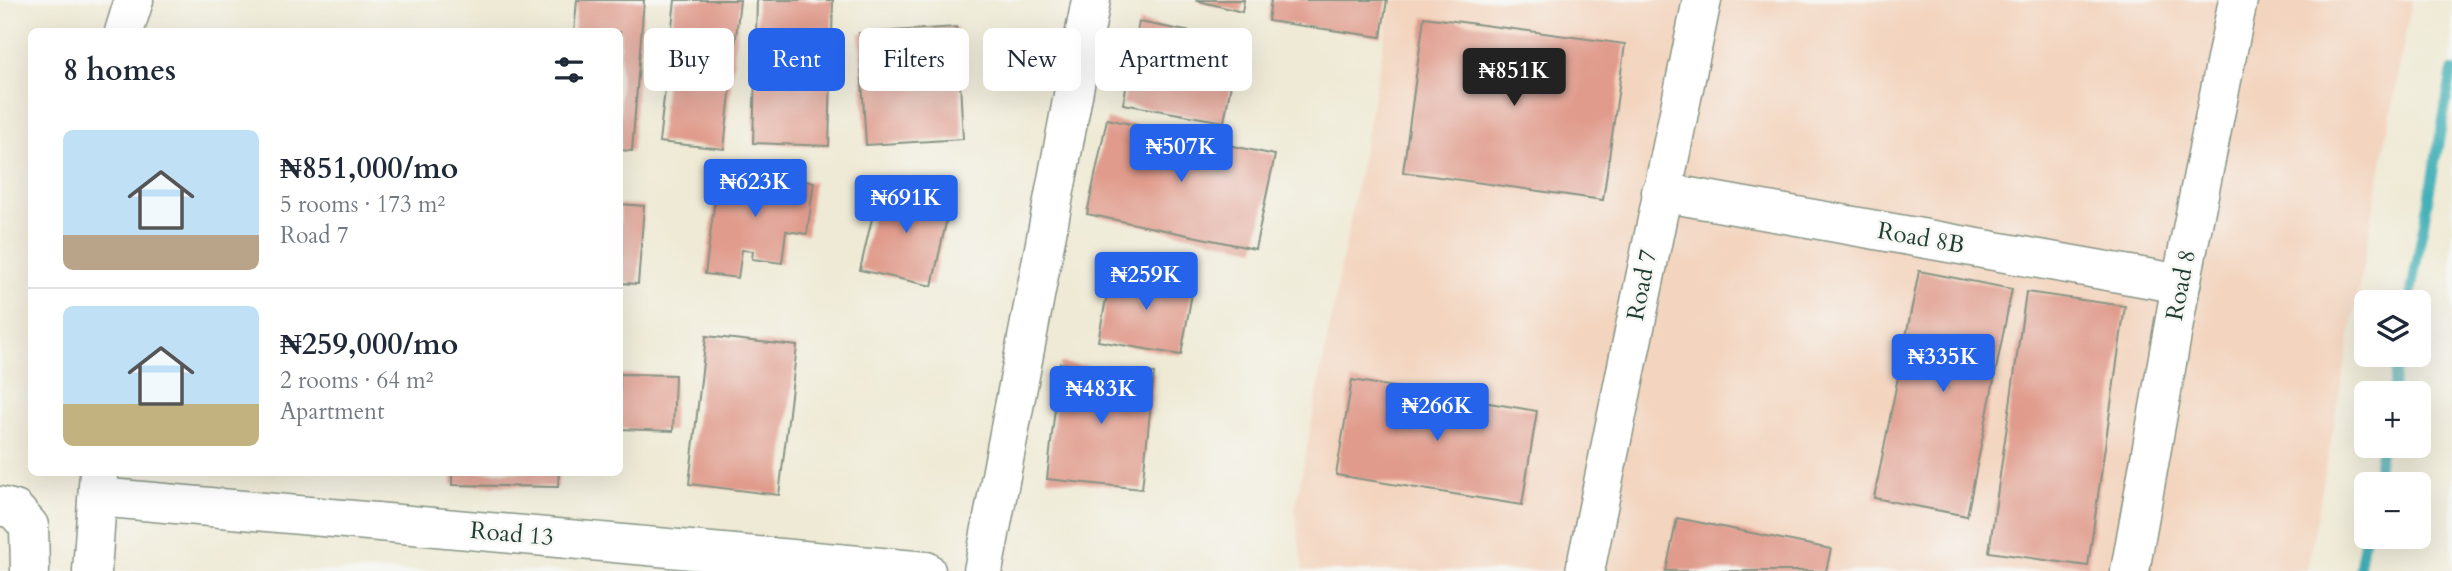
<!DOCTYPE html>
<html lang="en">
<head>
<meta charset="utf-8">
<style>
	body { margin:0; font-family:Cardo,serif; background:#f2f2f3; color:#1f2937; height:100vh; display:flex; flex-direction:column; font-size:26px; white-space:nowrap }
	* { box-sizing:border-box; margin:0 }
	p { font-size:23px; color:#747a83 }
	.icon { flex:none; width:38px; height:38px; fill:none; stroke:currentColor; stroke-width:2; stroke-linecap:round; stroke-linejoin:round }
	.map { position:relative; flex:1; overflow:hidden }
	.drawer { position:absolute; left:28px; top:28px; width:595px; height:448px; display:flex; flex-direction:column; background:#fff; border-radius:10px; box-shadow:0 7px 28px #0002 }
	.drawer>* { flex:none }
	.banner { position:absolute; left:644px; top:28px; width:665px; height:63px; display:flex; gap:14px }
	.fabs { position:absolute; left:2354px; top:290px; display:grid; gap:14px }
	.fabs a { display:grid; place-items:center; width:77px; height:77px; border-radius:10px; background:#fff; box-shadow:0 7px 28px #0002; font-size:35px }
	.price { position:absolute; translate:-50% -60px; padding:0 16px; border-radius:7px; background:#2563eb; color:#fff; font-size:23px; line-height:46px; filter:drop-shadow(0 2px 4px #0008) }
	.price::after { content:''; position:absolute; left:50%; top:42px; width:21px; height:16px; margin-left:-10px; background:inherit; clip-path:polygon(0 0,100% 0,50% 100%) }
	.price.current { background:#222; color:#fff }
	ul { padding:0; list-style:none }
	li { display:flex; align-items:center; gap:21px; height:175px; padding:0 35px }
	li+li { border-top:2px solid #e0e1e3 }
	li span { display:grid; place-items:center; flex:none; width:196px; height:140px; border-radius:10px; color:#555 }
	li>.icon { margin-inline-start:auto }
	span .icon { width:84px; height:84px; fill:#fffc; stroke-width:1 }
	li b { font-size:30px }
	h2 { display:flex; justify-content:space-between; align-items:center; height:84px; padding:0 35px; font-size:30px }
	.tag { padding:0 24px; border-radius:10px; background:#fff; box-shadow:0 7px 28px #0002; font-size:24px; line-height:63px }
	.tag.current { background:#2563eb; color:#fff }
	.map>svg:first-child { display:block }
	.built { fill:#f3d4be }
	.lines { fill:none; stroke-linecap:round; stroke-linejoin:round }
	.stream { stroke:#3badb5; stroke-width:10 }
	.building { fill:#e09b8c }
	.minor-casing { stroke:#879484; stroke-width:41 }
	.minor { stroke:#fff; stroke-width:38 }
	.labels { text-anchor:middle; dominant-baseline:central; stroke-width:5; stroke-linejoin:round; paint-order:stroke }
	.street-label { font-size:24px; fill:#1f3d34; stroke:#f6f6f2 }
</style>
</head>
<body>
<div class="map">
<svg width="2452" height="571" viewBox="0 0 2452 571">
	<rect width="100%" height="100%" fill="#f6f6f2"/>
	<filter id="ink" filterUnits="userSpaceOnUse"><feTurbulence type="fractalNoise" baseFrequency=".0143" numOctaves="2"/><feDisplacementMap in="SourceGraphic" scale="14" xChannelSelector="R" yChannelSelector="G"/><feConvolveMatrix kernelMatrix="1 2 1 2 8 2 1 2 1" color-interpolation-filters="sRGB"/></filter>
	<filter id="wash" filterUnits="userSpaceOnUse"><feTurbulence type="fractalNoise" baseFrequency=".00686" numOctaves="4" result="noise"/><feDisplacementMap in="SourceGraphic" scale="28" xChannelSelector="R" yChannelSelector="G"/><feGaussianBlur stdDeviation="1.57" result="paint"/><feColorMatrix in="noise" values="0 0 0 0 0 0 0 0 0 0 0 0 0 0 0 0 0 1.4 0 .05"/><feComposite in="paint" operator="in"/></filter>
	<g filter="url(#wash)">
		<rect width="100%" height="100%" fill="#efead5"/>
		<polygon class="built" points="1392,0 2412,0 2307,571 1303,571 1295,509"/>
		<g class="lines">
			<g class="stream">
				<polyline points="2409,303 2452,71"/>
				<polyline points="2392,394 2399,355"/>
				<polyline points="2375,485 2382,446"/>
				<polyline points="2359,571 2366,531"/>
			</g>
		</g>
		<g id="blocks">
			<g class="building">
				<polygon points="577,0 644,0 632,151 620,150 620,32 574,32"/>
				<polygon points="675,0 740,0 724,149 659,142"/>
				<polygon points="757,0 833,0 829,146 753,143"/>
				<polygon points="1195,0 1244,0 1242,12"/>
				<polygon points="1271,0 1387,0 1381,37 1268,21"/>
				<polygon points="1424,17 1625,44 1603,200 1403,172"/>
				<polygon points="1139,22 1239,41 1224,122 1123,104"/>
				<polygon points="957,27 963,139 866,145 859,33"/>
				<polygon points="1107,119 1275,155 1255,249 1087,214"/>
				<polygon points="719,169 814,182 807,234 786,231 782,263 752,259 753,251 742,250 738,278 705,274"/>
				<polygon points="880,184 951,200 932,286 860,270"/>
				<polygon points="620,204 644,206 638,284 620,283"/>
				<polygon points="1112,268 1194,282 1181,355 1098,341"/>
				<polygon points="1919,271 2012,289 1967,516 1874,498"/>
				<polygon points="2026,292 2125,306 2088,566 1989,552"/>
				<polygon points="706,336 797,346 779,495 689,484"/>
				<polygon points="1060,363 1154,373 1142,489 1047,479"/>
				<polygon points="620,374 675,375 673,431 620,429"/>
				<polygon points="1352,380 1537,411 1522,505 1336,475"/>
				<polygon points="452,472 559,472 558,487 452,485"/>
				<polygon points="1677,518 1831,549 1826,571 1666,571"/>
			</g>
		</g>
	</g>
	<g filter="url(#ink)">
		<use href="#blocks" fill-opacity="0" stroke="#879484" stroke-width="2"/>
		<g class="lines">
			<g class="minor-casing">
				<g id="minor">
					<polyline points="124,32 134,0"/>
					<polyline points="1661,192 2181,284"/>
					<polyline points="98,497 926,571"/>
					<polyline points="0,506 15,510 29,526 30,571"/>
					<polyline points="92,571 99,472"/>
					<polyline points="983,571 1091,0"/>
					<polyline points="1585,571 1702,0"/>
					<polyline points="2130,571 2181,284 2238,0"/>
				</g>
			</g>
			<use href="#minor" class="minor"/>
		</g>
	</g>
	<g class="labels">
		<g class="street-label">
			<text transform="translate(1921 238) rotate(10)">Road 8B</text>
			<text transform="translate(1642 285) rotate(-79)">Road 7</text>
			<text transform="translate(2181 285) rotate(-79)">Road 8</text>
			<text transform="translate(512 534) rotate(5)">Road 13</text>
		</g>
	</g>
</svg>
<div class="fabs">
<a><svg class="icon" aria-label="layers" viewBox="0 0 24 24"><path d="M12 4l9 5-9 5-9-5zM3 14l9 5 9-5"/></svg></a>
<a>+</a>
<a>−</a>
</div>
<b class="price current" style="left:1514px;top:108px">₦851K</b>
<b class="price" style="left:1181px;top:184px">₦507K</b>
<b class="price" style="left:755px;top:219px">₦623K</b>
<b class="price" style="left:906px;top:235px">₦691K</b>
<b class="price" style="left:1146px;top:312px">₦259K</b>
<b class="price" style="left:1943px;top:394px">₦335K</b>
<b class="price" style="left:1101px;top:426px">₦483K</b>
<b class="price" style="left:1437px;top:443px">₦266K</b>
<div class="banner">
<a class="tag">Buy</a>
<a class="tag current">Rent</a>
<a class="tag">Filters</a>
<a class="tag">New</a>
<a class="tag">Apartment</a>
</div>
<section class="drawer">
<h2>8 homes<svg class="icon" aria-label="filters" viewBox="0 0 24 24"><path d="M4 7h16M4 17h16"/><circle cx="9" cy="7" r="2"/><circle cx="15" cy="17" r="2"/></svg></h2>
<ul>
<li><span style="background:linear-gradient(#bfe0f5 75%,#b9a48a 0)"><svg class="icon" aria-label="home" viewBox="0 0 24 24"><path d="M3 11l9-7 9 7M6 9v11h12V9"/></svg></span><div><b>₦851,000/mo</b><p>5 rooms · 173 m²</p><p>Road 7</p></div></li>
<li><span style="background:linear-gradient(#bfe0f5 70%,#c2b280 0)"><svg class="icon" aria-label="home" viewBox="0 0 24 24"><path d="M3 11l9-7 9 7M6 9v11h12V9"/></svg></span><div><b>₦259,000/mo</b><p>2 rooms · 64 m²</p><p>Apartment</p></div></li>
</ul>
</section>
</div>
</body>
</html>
